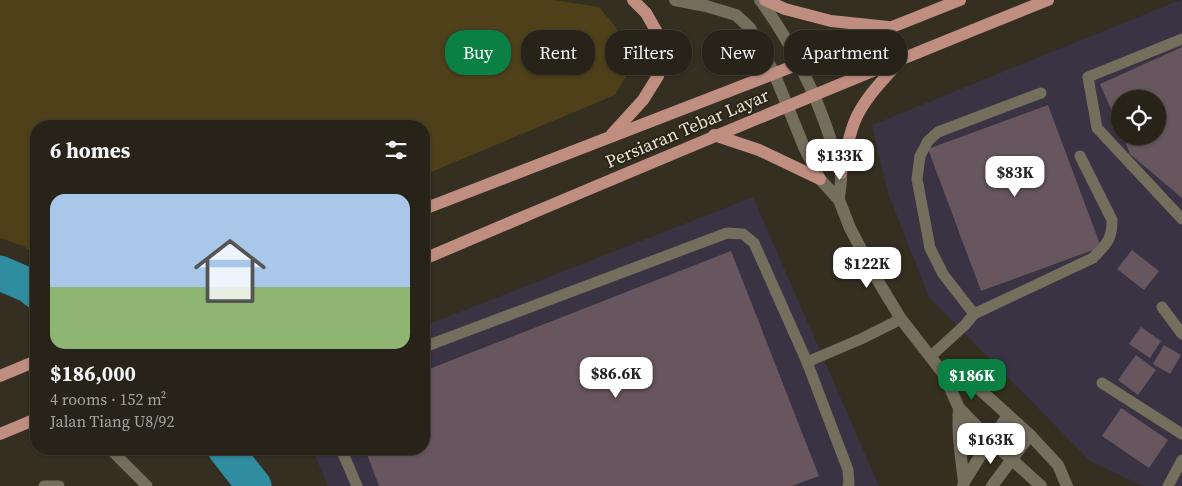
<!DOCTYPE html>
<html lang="en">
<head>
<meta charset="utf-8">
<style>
	body { margin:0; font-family:"Source Serif 4",serif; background:#2f2b21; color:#f1f3f6; height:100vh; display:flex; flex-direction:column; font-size:19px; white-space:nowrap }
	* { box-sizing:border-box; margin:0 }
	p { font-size:16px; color:#a4a4a2 }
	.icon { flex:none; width:28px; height:28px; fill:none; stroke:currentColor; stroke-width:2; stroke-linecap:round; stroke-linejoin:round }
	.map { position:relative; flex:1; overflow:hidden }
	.drawer { position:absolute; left:30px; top:120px; width:400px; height:335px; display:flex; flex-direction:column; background:#272318; border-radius:20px; box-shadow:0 1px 4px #0004,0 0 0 1px #434037 }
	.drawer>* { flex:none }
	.top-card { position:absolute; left:445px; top:30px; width:475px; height:45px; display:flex; gap:10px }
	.controls { position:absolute; left:1111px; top:90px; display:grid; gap:10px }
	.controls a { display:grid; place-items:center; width:55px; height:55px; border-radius:50%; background:#272318; box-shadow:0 1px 4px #0004,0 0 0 1px #434037; font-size:25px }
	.price { position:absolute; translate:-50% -42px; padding:0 11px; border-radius:10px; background:#fff; color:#222; font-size:16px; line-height:32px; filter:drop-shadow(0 1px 2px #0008) }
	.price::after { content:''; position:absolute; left:50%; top:30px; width:15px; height:11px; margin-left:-8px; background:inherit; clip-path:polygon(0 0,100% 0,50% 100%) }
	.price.selected { background:#0b8043; color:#fff }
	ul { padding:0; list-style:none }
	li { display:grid; align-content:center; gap:10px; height:265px; padding:0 20px }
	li+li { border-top:1px solid #434037 }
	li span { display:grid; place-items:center; height:155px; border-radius:15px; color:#555 }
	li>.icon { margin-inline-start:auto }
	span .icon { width:90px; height:90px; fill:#fffc; stroke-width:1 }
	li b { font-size:21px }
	h2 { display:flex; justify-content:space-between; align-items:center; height:60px; padding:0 20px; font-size:21px }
	.tag { padding:0 18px; border-radius:20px; background:#272318; box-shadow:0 1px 4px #0004,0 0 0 1px #434037; font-size:18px; line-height:45px }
	.tag.selected { background:#0b8043; color:#fff }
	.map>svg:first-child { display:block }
	.industrial { fill:#393344; fill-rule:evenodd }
	.green { fill:#4e4019 }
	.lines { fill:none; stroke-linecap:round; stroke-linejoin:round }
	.river { stroke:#308c9f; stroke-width:35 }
	.building { fill:#68565e }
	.lane { stroke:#746e5d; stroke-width:11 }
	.street { stroke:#746e5d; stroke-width:12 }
	.primary { stroke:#c08d81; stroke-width:12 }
	.labels { text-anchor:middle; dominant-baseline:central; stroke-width:4; stroke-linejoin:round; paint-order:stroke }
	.street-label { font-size:18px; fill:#e5e2d8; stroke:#2a2516 }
</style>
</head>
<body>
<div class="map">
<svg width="1182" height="486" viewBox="0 0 1182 486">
	<rect width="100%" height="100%" fill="#342f20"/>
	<g class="industrial">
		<path d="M1180,0H1182V486H1143L1090,461L929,297L888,193L872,125ZM1120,99H1158V136H1120Z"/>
		<polygon points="753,197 879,486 328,486 312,449 424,449 424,326"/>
	</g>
	<polygon class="green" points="0,0 554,0 599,7 615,26 627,50 626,76 615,95 424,175 424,126 36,126 36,255 23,246 0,238"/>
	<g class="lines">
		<g class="river">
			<polyline points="0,273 30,286 36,291"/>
			<polyline points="225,449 254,486"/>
		</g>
	</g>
	<g class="building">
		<polygon points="1182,47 1182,198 1130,154 1123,136 1158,136 1158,99 1120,99 1120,130 1100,84"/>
		<polygon points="1048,105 1101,247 981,291 928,149"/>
		<polygon points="1132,250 1159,271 1144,290 1117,269"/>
		<polygon points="731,251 819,476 792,486 379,486 365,449 424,449 424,371"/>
		<polygon points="1141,327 1161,341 1150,358 1129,344"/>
		<polygon points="1164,345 1181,355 1170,374 1153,364"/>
		<polygon points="1136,355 1156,370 1138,395 1118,380"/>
		<polygon points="1121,408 1168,440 1149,468 1102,436"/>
	</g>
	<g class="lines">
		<g class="lane">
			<polyline points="1182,39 1088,77 1097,128 1182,219"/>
			<polyline points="1162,307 1182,334"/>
			<polyline points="974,314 943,274 930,248 917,179 920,156 928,141 938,132 1041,93"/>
			<polyline points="424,347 727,233 743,234 754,243 807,362 848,470 849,484 848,486"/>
			<path d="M930,357L965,325L974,314L1093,258C1106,244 1112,241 1112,220L1080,156"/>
			<polyline points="807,362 861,339 901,319"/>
			<polyline points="1102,383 1182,434"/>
			<polyline points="110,449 147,486"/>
			<polyline points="341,449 357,486"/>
			<polyline points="44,486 59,486"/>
			<polyline points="1168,486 1182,460"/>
		</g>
		<g class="street">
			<polyline points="675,0 706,6 736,15 750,28 774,73 804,147 820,179 839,200 850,228 863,253 881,286 901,319 943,373 959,408 990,440 1041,486"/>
			<path d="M760,0C791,41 818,98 833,147C835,156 840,165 841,173C842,182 839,192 839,200"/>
			<polyline points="943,373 976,386 1030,435 1058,465 1067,486"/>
			<path d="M959,408C957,433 961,457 964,482"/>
			<polyline points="963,486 964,482 990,440 1008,416"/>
			<polyline points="992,486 1030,435"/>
		</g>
		<g class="primary">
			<polyline points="765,0 785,9 831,21 888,27"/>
			<polyline points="612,134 643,100 658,76 661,58 658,34 646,13 633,0"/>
			<polyline points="714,135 759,150 820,179"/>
			<path d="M841,173C845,157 848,139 854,123C863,99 884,79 901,60"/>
			<polyline points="424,209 799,64 960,0"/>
			<path d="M424,259C631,171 839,83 1048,0"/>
			<polyline points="0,376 36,361"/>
			<polyline points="0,434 36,419"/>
		</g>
	</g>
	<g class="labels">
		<g class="street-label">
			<text transform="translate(687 128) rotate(-23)">Persiaran Tebar Layar</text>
		</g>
	</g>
</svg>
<div class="controls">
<a><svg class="icon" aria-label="locate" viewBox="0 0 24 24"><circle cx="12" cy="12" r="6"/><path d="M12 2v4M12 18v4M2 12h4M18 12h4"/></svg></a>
</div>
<b class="price" style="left:840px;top:181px">$133K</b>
<b class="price" style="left:1015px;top:198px">$83K</b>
<b class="price" style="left:867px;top:289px">$122K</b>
<b class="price" style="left:616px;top:399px">$86.6K</b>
<b class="price selected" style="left:972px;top:401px">$186K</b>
<b class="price" style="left:991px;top:465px">$163K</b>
<div class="top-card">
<a class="tag selected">Buy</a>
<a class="tag">Rent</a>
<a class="tag">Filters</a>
<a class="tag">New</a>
<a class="tag">Apartment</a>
</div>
<section class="drawer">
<h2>6 homes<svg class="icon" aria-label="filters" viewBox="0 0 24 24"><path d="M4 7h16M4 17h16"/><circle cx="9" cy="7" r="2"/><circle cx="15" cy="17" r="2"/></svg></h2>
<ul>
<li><span style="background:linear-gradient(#a9c7e8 60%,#8fb573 0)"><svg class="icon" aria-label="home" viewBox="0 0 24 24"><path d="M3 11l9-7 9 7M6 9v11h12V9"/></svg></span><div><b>$186,000</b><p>4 rooms · 152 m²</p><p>Jalan Tiang U8/92</p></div></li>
</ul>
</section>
</div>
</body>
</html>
